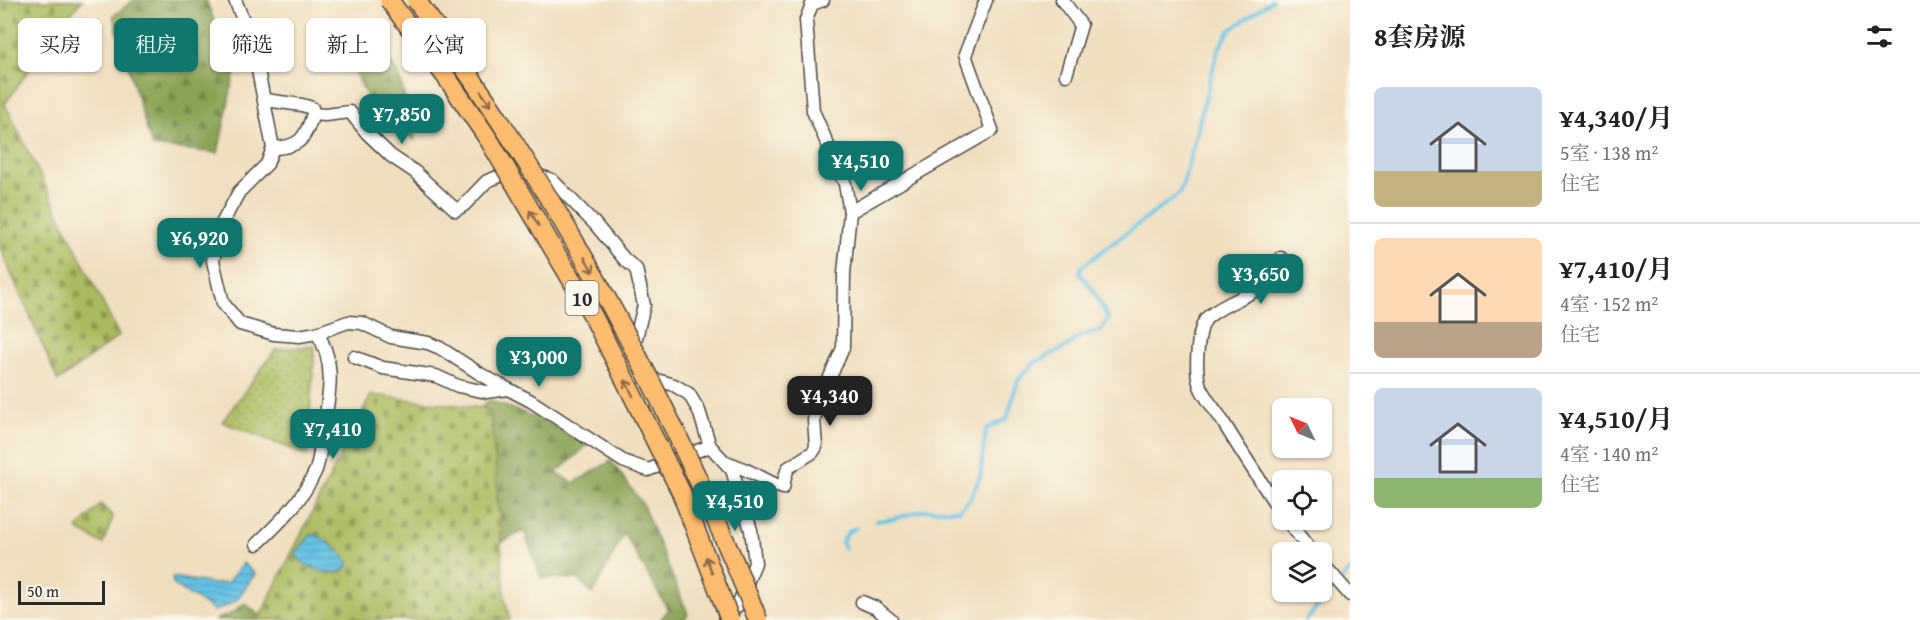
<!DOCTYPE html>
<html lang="zh">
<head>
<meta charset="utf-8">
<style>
	body { margin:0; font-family:"Gentium Book Plus","Noto Serif SC",serif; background:#f2f2f2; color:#202124; height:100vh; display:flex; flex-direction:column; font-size:22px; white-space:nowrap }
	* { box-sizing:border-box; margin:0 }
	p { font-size:20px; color:#757577 }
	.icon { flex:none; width:33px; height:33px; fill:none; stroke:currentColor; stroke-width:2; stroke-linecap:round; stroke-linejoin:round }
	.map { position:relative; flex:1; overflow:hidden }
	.details { display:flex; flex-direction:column; background:#fff; width:570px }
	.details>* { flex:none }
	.guide { position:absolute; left:18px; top:18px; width:570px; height:54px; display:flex; gap:12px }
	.needle { width:39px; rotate:313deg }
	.fabs { position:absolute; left:1272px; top:398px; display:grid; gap:12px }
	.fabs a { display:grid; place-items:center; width:60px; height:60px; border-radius:9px; background:#fff; box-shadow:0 2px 4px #0004; font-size:30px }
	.scale { position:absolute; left:18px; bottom:15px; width:87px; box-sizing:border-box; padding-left:6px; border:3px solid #2b2b2b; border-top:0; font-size:16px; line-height:21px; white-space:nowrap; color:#2b2b2b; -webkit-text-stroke:4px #fbf7ec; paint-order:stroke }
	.price { position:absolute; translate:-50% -51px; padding:0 14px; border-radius:12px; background:#0f766e; color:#fff; font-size:20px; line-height:39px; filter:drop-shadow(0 2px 3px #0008) }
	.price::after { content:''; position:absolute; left:50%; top:36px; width:18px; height:14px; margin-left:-9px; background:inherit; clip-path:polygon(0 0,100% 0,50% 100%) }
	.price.current { background:#222; color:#fff }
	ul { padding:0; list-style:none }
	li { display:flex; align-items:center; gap:18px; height:150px; padding:0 24px }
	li+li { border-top:2px solid #e0e0e0 }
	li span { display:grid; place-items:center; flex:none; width:168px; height:120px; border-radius:9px; color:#555 }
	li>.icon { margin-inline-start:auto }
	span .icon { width:72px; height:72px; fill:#fffc; stroke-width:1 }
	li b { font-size:26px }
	h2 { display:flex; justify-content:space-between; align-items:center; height:72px; padding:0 24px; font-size:26px }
	.pill { padding:0 21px; border-radius:9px; background:#fff; box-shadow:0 2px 4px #0004; font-size:21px; line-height:54px }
	.pill.current { background:#0f766e; color:#fff }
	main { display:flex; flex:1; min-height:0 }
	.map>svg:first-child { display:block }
	.grass { fill:url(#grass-dots); stroke:#6c7344; stroke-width:1.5 }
	.forest { fill:url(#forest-firs); stroke:#5a6740; stroke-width:1.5 }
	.cemetery { fill:url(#cemetery-stones); stroke:#6c7344; stroke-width:1.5 }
	.water { fill:url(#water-rules); stroke:#497788; stroke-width:1.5 }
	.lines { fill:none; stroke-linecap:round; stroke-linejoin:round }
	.stream { stroke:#67c3e5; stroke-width:4 }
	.minor-casing { stroke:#494641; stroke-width:15 }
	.minor { stroke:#fff; stroke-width:12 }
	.highway-bridge-casing { stroke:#494641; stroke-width:21; stroke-linecap:butt }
	.highway-bridge { stroke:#febc70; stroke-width:18 }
	.oneway { stroke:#8a6c4a }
	.labels { text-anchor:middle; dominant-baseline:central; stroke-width:4.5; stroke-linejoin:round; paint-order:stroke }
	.shield { fill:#fbf7ec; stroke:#696865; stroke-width:1.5 }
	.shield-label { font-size:20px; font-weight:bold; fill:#2b2b2b }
</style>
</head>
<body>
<main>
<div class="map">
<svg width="1350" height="620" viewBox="0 0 1350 620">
	<defs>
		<pattern id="grass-dots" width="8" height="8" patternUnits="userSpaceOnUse" patternTransform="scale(1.5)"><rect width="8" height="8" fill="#acbb5e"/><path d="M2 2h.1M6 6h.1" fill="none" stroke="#8c984e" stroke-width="1.8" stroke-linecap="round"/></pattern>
		<pattern id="forest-firs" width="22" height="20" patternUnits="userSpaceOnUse" patternTransform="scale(1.5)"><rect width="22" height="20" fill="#89a355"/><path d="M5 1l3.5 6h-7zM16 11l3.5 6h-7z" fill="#708547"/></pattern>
		<pattern id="cemetery-stones" width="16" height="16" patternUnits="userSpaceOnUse" patternTransform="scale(1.5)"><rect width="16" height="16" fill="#acbb5e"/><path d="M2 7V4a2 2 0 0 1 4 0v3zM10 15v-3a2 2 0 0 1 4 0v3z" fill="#8c984e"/></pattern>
		<pattern id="water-rules" width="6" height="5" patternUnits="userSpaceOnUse" patternTransform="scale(1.5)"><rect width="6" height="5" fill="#67c3e5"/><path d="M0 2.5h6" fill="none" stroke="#559fba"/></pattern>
	</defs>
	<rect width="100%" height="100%" fill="#fbf7ec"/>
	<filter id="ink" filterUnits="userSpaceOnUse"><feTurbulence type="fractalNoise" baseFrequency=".0167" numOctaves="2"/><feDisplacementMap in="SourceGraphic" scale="12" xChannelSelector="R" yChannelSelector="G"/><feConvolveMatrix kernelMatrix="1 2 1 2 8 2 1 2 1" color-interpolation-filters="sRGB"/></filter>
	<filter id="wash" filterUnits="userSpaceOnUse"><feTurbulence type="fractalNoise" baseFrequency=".008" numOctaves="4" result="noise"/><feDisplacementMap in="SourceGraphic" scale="24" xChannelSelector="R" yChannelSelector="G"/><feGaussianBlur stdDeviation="1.35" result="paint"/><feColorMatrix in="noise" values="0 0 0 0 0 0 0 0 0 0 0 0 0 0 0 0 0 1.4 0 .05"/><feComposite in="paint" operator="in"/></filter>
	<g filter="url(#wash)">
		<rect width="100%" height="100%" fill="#f0dfbf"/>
		<polygon class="grass" points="315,346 307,455 222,422 276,349"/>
		<g class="forest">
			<polygon points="134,0 206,0 235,71 218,153 152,146 113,16"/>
			<polygon points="340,41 374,44 399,73 415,140 372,107"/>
			<polygon points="489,400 542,420 588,445 556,473 574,483 611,461 642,503 688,614 684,620 660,620 668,610 624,533 593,594 578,579 541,578 524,531 482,552 471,416"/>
			<polygon points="245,603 265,620 215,620 229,615"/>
		</g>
		<g class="cemetery">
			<polygon points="0,0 82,0 52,37 5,104 119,336 58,381 0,248"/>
			<polygon points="371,395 489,409 494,450 505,598 510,620 258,620"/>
			<polygon points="101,504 113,517 103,544 77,529"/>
		</g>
		<g class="water">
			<path d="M312,534C326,538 343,553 349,565C338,581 311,569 298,559L296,552Z"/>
			<polygon points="243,563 255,574 236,601 215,611 173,584 172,577 214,584 227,583"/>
		</g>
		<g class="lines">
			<g class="stream">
				<polyline points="876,521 893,519 924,510 959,510 970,499 980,477 986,429 1007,419 1017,383 1023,374 1037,361 1068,346 1078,337 1088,333 1101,331 1108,318 1092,288 1080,274 1081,267 1179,194 1183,184 1218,50 1229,31 1272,0"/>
				<polyline points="845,549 842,541 848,532 856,528"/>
				<polyline points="1342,579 1350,570"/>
				<polyline points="1306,620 1334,588"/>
			</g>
		</g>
	</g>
	<g filter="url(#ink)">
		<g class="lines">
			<g class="minor-casing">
				<g id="minor">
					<path d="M235,0L253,44L273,148C300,147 305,139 313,114L325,115L350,112L367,133L391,156L415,172L456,210L464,205L487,181L503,175L526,172L552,180L595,224L625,260L636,269L644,305L635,342V349"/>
					<polyline points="1062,0 1081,25 1066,75"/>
					<polyline points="265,100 302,105 312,108 313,114"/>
					<polyline points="273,148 267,164 239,192 220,227 213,261 223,303 240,324 274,334 299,336 317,333 348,322 362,323 391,337 428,343 440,348 482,375 508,389"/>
					<polyline points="850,212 992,130 965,55 986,0"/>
					<path d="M1281,258C1266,297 1239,293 1209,316C1196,326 1195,372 1200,386C1204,397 1214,408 1220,417C1240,450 1261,482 1282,514"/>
					<polyline points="354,357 383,368 436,376 458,386 486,392 508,389 531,401 623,461 648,470 710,446"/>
					<polyline points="646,377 674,385 689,394 699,411 710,446 732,470 751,530 755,563 738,605 724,620"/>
					<path d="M725,462C745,467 764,480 783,488L785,477L788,468L813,452L816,447L814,420L818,404L843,348L844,274L850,212L845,184L813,111L806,20L812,4L823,0"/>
					<polyline points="1286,519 1312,552"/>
					<path d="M257,544C279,523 302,501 315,472C320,462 320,447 322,436C328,401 338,365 317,333"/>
					<polyline points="1322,563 1350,595"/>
					<polyline points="862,602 876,608 891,620"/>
				</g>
			</g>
			<use href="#minor" class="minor"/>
			<g class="highway-bridge-casing">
				<g id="highway-bridge">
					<polyline points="389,0 449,81 489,140 593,316 681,492 730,620"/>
					<path d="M416,0C558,193 670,398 758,620"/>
				</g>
			</g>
			<use href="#highway-bridge" class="highway-bridge"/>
		</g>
		<defs><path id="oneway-shaft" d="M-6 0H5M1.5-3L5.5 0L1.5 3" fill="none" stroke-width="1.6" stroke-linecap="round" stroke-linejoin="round" transform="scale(1.5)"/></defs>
		<g class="oneway">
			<use href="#oneway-shaft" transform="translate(486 99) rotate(56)"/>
			<use href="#oneway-shaft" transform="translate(534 218) rotate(-121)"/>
			<use href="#oneway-shaft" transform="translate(589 265) rotate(60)"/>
			<use href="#oneway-shaft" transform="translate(629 388) rotate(-117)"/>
			<use href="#oneway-shaft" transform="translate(709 565) rotate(-111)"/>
		</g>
	</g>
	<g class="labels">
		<rect class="shield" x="565.5" y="281" width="33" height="34" rx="4.5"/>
		<g class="shield-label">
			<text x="582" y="298">10</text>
		</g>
	</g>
</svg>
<div class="fabs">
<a><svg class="needle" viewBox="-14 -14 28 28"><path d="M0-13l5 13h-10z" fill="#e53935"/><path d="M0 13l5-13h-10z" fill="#757577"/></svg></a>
<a><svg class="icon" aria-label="locate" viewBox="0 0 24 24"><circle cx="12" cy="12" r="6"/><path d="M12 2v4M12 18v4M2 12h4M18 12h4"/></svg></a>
<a><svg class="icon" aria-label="layers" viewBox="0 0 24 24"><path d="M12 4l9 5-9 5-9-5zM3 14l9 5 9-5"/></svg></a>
</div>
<div class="scale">50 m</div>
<b class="price" style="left:402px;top:145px">¥7,850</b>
<b class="price" style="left:861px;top:192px">¥4,510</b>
<b class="price" style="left:200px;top:269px">¥6,920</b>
<b class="price" style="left:1261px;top:305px">¥3,650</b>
<b class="price" style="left:539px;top:388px">¥3,000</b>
<b class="price current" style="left:830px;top:427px">¥4,340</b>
<b class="price" style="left:333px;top:460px">¥7,410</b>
<b class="price" style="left:735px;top:532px">¥4,510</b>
<div class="guide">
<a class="pill">买房</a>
<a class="pill current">租房</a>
<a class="pill">筛选</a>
<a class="pill">新上</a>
<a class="pill">公寓</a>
</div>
</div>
<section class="details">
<h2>8套房源<svg class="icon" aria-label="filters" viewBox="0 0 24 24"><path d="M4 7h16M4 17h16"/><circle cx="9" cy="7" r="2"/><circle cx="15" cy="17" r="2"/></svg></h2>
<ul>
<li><span style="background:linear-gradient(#c9d6e8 70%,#c2b280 0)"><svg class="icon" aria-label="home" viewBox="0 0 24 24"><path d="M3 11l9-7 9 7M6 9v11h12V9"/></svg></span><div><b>¥4,340/月</b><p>5室 · 138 m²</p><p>住宅</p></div></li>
<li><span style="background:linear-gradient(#ffd9b3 70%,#b9a48a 0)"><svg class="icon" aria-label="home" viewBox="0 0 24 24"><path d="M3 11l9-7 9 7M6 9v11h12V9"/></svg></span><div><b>¥7,410/月</b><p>4室 · 152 m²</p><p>住宅</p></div></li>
<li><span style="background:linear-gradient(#c9d6e8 75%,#8fb573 0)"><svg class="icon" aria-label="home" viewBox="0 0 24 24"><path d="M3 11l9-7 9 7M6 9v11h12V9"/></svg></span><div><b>¥4,510/月</b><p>4室 · 140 m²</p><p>住宅</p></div></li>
</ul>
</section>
</main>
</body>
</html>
